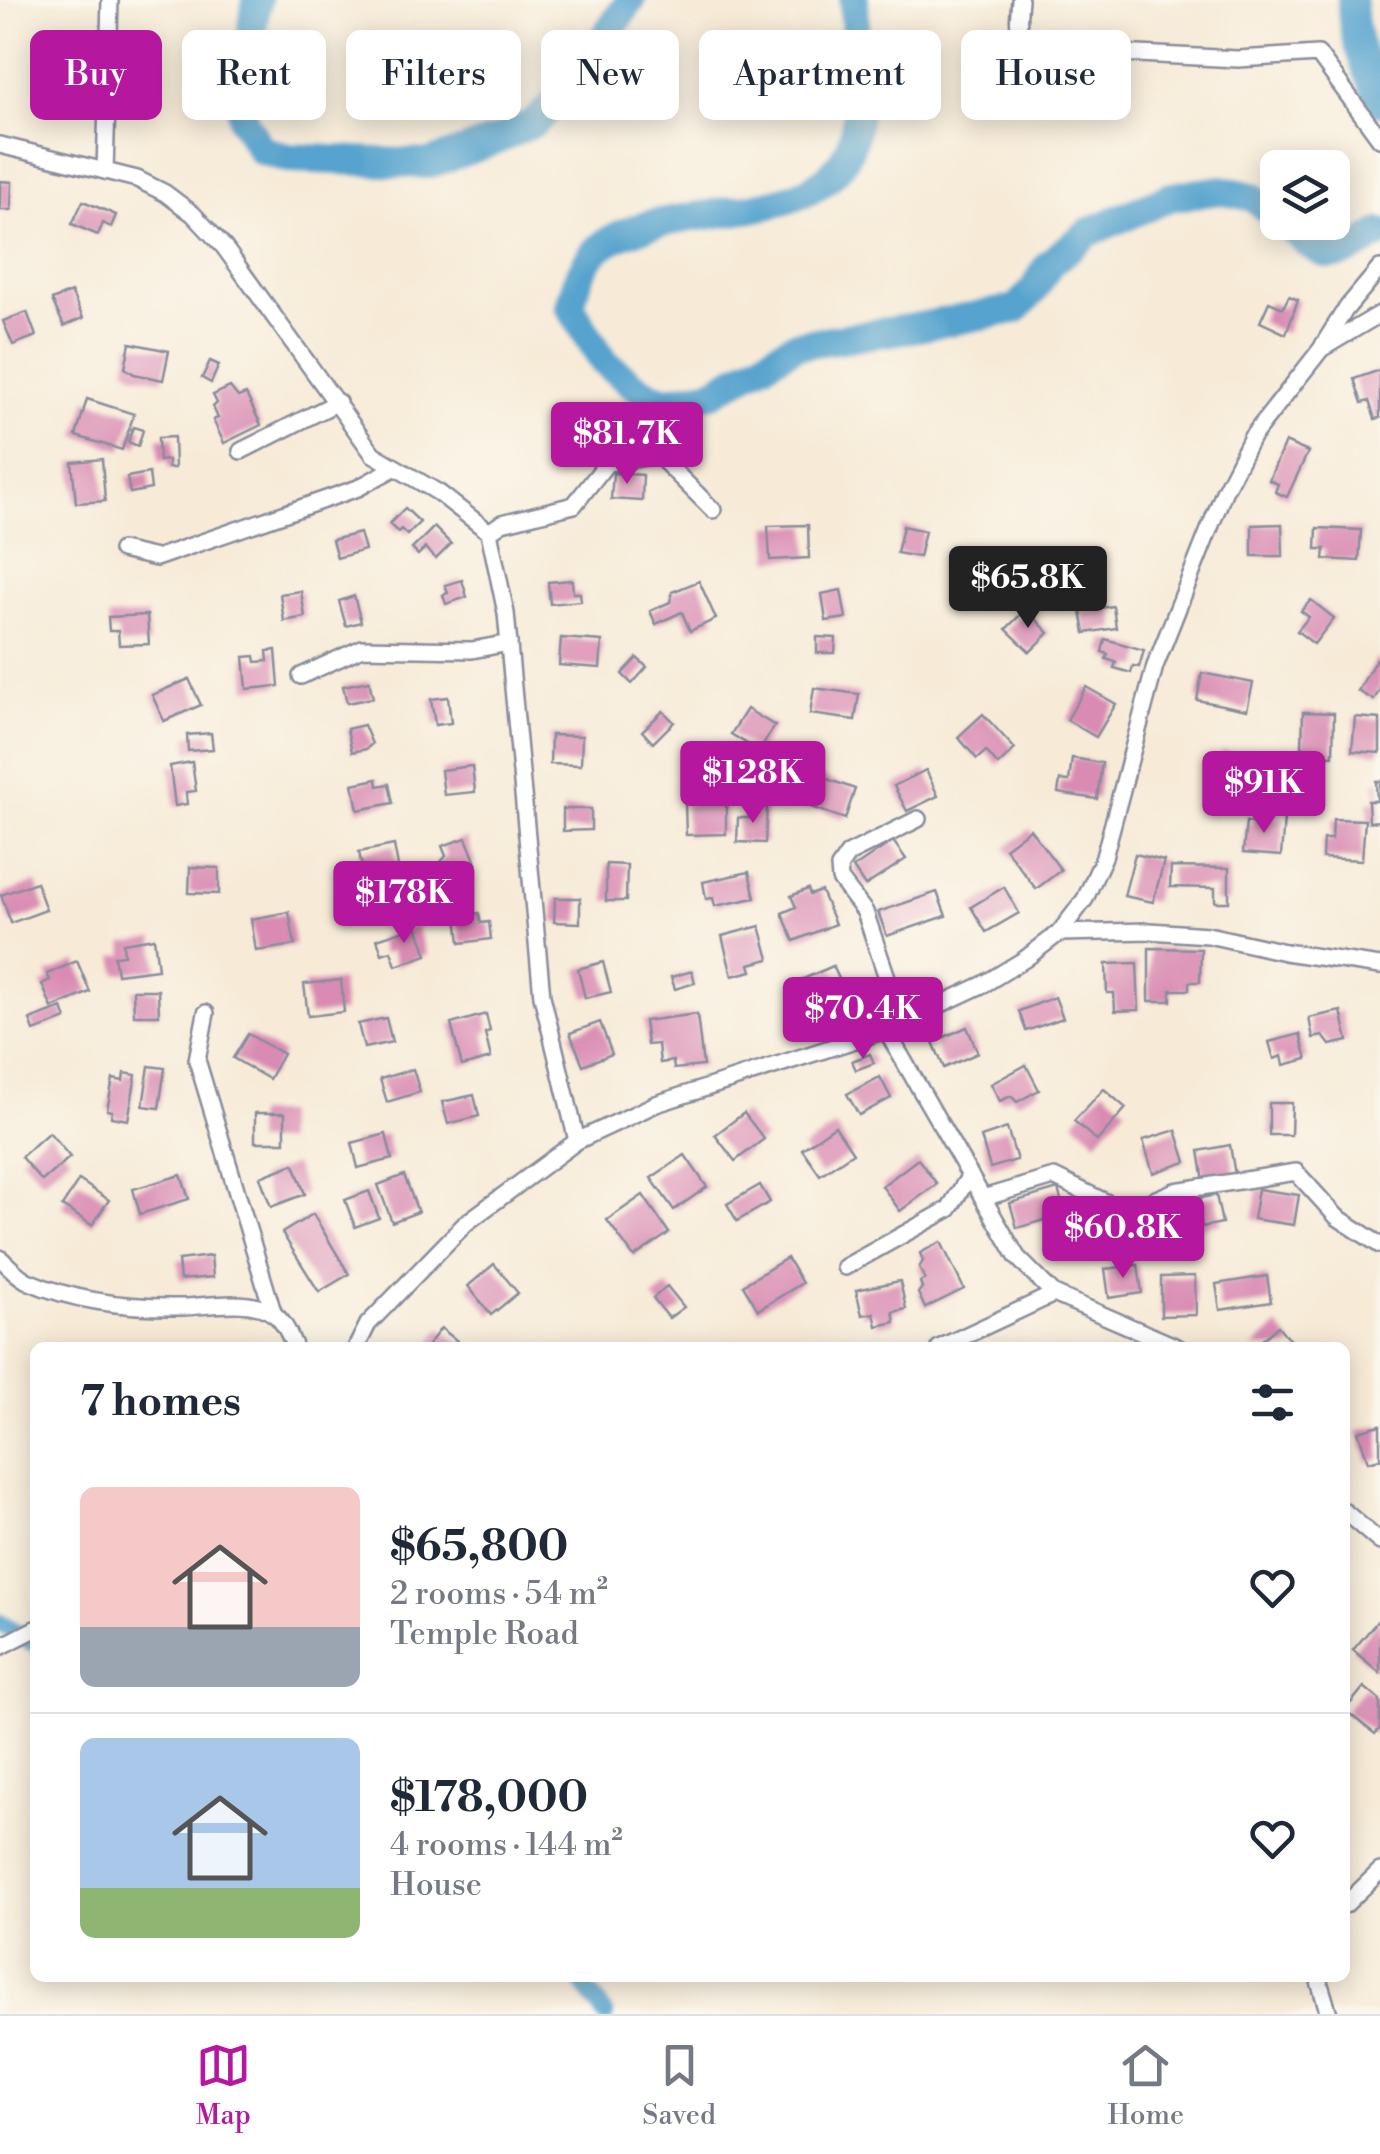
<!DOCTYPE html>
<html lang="en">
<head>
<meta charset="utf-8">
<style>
	body { margin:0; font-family:"Libre Bodoni",serif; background:#f6f6f7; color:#1f2937; height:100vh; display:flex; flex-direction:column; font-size:38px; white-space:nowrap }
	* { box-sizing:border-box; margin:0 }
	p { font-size:32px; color:#747a83 }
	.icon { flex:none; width:55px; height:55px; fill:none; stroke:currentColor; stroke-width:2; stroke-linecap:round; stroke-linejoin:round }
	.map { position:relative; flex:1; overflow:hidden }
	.details { position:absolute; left:30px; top:1342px; width:1320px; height:640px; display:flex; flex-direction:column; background:#fff; border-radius:15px; box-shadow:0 5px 25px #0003 }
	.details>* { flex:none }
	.banner { position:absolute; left:30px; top:30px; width:1320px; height:90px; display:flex; gap:20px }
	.buttons { position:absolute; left:1260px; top:150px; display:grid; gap:20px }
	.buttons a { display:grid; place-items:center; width:90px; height:90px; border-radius:15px; background:#fff; box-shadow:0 5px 25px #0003; font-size:50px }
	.price { position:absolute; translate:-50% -85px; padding:0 22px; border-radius:10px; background:#b5179e; color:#fff; font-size:32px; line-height:65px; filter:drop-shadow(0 2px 5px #0008) }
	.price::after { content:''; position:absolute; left:50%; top:60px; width:30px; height:22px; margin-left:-15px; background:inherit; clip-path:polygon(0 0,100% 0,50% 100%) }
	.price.current { background:#222; color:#fff }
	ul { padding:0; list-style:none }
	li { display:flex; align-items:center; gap:30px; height:250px; padding:0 50px }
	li+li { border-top:2px solid #e0e1e3 }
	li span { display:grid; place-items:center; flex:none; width:280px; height:200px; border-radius:15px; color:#555 }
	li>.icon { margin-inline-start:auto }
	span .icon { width:120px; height:120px; fill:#fffc; stroke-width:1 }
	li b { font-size:42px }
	h2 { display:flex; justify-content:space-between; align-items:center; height:120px; padding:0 50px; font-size:42px }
	.pill { padding:0 35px; border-radius:15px; background:#fff; box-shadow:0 5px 25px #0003; font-size:35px; line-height:90px }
	.pill.current { background:#b5179e; color:#fff }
	.tab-bar { display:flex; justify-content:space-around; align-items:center; height:140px; border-top:2px solid #e0e1e3; background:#fff; font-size:28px; color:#747a83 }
	.tab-bar a { display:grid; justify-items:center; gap:5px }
	.tab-bar .current { color:#b5179e }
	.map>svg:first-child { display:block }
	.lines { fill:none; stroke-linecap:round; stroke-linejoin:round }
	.canal { stroke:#55a3ce; stroke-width:18 }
	.river { stroke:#55a3ce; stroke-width:30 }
	.building { fill:#d98bb3 }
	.minor-casing { stroke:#898d9b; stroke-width:20 }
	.minor { stroke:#fff; stroke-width:15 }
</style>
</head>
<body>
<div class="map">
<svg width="1380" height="2014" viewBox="0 0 1380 2014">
	<rect width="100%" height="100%" fill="#fbf7ec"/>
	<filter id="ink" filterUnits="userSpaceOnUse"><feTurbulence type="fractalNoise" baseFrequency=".01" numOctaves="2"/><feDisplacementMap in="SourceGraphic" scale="20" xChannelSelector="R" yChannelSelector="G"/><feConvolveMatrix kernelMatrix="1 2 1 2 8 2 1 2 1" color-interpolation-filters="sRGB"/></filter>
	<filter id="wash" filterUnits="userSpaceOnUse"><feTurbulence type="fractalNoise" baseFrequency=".0048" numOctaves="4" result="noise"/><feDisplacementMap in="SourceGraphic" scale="40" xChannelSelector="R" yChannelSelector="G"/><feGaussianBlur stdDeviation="2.25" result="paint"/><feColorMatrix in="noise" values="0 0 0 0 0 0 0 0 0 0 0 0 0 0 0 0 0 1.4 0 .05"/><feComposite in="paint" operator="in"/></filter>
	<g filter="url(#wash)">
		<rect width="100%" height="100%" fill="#f7ebd8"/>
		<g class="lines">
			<g class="canal">
				<polyline points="0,1623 35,1644"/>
				<polyline points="579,1978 605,2014"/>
			</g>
			<g class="river">
				<polyline points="257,0 241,93 243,120 261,150 288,158 429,164 499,139 535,122 567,91 631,0"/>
				<path d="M854,0C855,41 863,97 853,137C828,236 667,195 600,247C583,260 575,286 570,306L604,362L635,386L664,401L713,392L795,345L913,328L1016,309L1034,290L1049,264L1089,232L1170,197L1221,190L1253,197L1278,218"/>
				<path d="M1352,0C1351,41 1366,64 1380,102"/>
				<path d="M1283,222C1325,258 1329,267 1380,233"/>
			</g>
		</g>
		<g id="blocks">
			<g class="building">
				<polygon points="982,67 1023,71 1020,98 1001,96 1002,89 980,86"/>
				<polygon points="0,181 12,182 11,210 0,210"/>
				<polygon points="83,201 116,215 111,227 103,223 98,235 72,224"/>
				<polygon points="71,292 83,318 64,326 52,300"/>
				<polygon points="1289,296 1298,300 1286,334 1260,322 1269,302 1283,308"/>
				<polygon points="27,312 36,336 13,345 3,321"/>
				<polygon points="130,343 169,351 163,380 134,374 125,368"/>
				<polygon points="210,361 219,365 211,383 202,378"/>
				<polygon points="1380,370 1380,418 1375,419 1369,401 1362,403 1354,379"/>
				<polygon points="230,387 238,397 246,394 261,425 224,443 213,420 218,418 213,407 217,403 213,395"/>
				<polygon points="87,399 134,414 122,450 76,436"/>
				<polygon points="133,427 143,430 138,446 128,442"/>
				<polygon points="174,437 175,468 168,468 168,460 159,461 158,438"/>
				<polygon points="1285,442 1308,452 1287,497 1275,492 1278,484 1269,480"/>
				<polygon points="102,459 105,501 76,503 72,462"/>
				<polygon points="149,473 151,489 130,493 127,477"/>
				<polygon points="613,473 643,475 642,501 611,499"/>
				<polygon points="405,508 420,522 407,535 401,529 398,532 389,524"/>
				<polygon points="1282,524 1283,556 1252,556 1252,525"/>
				<polygon points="808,525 809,558 770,560 768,526"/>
				<polygon points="903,526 925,531 919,557 897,553"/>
				<polygon points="434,527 451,544 436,559 425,548 418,555 412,549"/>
				<polygon points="1317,528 1361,530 1359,561 1324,559 1325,549 1316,549"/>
				<polygon points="360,533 365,550 337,558 332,540"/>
				<polygon points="979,549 1005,559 999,576 973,566"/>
				<polygon points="462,580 467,597 446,604 443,595 448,593 445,585"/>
				<polygon points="572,580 573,593 580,593 581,601 550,604 548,582"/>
				<polygon points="699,581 716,619 690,631 682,612 656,624 650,611 670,602 672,592"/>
				<polygon points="841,590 846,618 826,621 822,594"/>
				<polygon points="301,591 305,617 284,621 280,594"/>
				<polygon points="354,596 361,622 346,626 339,601"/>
				<polygon points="1311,600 1334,618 1314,644 1297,631 1309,617 1301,611"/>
				<polygon points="1113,606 1116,628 1085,633 1081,611"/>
				<polygon points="1026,609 1049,633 1030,652 1006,629"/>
				<polygon points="147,615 149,644 119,645 118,631 109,631 108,617"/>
				<polygon points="817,637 836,638 835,653 817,653"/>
				<polygon points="561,638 602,641 600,668 559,665"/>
				<polygon points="1105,639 1144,650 1139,667 1133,666 1131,673 1114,668 1116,662 1106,659 1108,654 1102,652"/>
				<polygon points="276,650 279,686 247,689 244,657 255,656 256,662 268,661 267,651"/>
				<polygon points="637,658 647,667 632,684 622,674"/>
				<polygon points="1376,659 1380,661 1380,689 1374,700 1358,691"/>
				<polygon points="1202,673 1253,683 1247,710 1197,700"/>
				<polygon points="189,679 201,705 164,721 152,695"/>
				<polygon points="369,681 373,698 347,703 343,686"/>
				<polygon points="1086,687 1116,704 1096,737 1067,720"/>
				<polygon points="814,688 859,694 855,720 810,714"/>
				<polygon points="448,697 451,723 435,725 431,699"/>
				<polygon points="747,709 775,726 759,751 731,734"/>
				<polygon points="663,711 674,722 653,743 642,731"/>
				<polygon points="1303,712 1334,713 1333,756 1316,755 1317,748 1302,747"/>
				<polygon points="983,714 1015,749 998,765 986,751 977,759 958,737"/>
				<polygon points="1355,717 1380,719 1380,753 1352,751"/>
				<polygon points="364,725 372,744 366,749 352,752 347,729"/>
				<polygon points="211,733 213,749 188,751 187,735"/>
				<polygon points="551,735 582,736 581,765 550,764"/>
				<polygon points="1223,751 1267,761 1260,794 1216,784"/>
				<polygon points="1072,758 1102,763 1097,799 1058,793 1060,780 1069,781"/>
				<polygon points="192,762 196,791 186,792 187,804 175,806 170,766"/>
				<polygon points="472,766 475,792 444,795 441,770"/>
				<polygon points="926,770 938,796 907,811 894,786"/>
				<polygon points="819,776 855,789 845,819 808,806"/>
				<polygon points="377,779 378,786 389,784 393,803 358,810 353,784"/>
				<polygon points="1376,781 1380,781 1380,821 1369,822 1368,801 1377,801"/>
				<polygon points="726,803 726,834 686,835 685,804"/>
				<polygon points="749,806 767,807 765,843 737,842 738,818 749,818"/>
				<polygon points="563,809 591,809 591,830 563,831"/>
				<polygon points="1254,816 1284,818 1281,856 1243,853 1246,822 1253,823"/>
				<polygon points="1333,819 1365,820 1362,860 1322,858 1323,839 1332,839"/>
				<polygon points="1030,829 1061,870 1036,889 1005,848"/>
				<polygon points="466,838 476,863 453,871 451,865 440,869 439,864 446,856 442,846"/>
				<polygon points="893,841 906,859 865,886 853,868"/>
				<polygon points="394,845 402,888 367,894 359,852"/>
				<polygon points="1135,854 1164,861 1153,902 1124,896"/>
				<polygon points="606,864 627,865 626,901 606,901"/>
				<polygon points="190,867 219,868 219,894 189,893"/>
				<polygon points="1171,867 1229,868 1229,902 1215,902 1215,888 1170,887"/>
				<polygon points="749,872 755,898 715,906 713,898 706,899 703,882"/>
				<polygon points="36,882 46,910 11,923 1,895"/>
				<polygon points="1004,887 1019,913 986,932 971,907"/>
				<polygon points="808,889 810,895 821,891 835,924 794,941 782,913 796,907 791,896"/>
				<polygon points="937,892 946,916 887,936 878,912"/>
				<polygon points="555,898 580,898 580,923 554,922"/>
				<polygon points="469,910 469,915 479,913 481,923 489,922 491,939 460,943 457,916 460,916 460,911"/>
				<polygon points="289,912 295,945 256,951 251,919"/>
				<polygon points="417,926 427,955 396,966 391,951 382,954 377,939"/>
				<polygon points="760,926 769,959 750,964 752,971 732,976 722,936"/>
				<polygon points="154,938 158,969 117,974 114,956 124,955 123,943"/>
				<polygon points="1149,948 1201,949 1200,982 1189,982 1189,990 1171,990 1171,1001 1149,1001"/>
				<polygon points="77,961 90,992 52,1008 42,984 50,980 47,974"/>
				<polygon points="603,962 611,992 585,998 578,969"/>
				<polygon points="1137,963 1139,1010 1115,1011 1114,993 1107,993 1106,964"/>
				<polygon points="833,966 854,1010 822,1025 801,980"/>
				<polygon points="692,971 695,983 675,989 671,977"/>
				<polygon points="341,980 344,1012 308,1016 304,984"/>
				<polygon points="133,990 158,990 159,1015 134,1015"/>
				<polygon points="1055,997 1063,1018 1026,1031 1019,1011"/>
				<polygon points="62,1008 66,1019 34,1031 30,1020"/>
				<polygon points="1341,1011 1348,1041 1330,1045 1323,1036 1313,1038 1309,1018"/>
				<polygon points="486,1014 490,1031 485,1033 491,1058 462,1066 451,1024"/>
				<polygon points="697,1014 703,1066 674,1069 673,1061 660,1063 658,1044 647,1045 644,1021"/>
				<polygon points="386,1018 392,1042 364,1048 358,1024"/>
				<polygon points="600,1022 612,1054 583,1065 570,1033"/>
				<polygon points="967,1027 978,1053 944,1068 933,1042"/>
				<polygon points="248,1034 283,1054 269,1079 233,1058"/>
				<polygon points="1300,1034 1307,1059 1284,1065 1282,1056 1274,1059 1269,1042"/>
				<polygon points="870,1054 874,1063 856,1070 852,1061"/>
				<polygon points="1026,1065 1039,1090 1017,1102 1011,1096 1000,1101 991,1084"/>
				<polygon points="149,1066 165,1068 159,1108 143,1106"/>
				<polygon points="413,1069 420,1092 387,1102 380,1079"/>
				<polygon points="124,1073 136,1075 128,1120 111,1117 112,1111 107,1110 113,1079 123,1081"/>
				<polygon points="880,1077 891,1098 859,1115 847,1094"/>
				<polygon points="1104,1089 1126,1108 1097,1141 1074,1121"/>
				<polygon points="474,1095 479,1116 448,1124 442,1102"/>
				<polygon points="1269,1103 1292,1103 1291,1135 1269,1135"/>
				<rect x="255" y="1113" width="30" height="29"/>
				<polygon points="744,1113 764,1139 735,1161 715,1135"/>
				<polygon points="835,1126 853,1153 820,1175 802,1149"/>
				<polygon points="1007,1128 1017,1160 990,1168 981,1137"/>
				<polygon points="1176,1130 1186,1162 1153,1173 1143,1140"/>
				<polygon points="49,1132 70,1157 42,1181 21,1157"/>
				<polygon points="386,1134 392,1159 358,1168 352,1143"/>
				<polygon points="1230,1145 1235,1175 1204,1181 1199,1151"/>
				<polygon points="685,1155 707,1187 674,1210 651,1178"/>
				<polygon points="918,1159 937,1184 900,1211 882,1186"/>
				<polygon points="294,1164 305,1194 271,1207 260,1177"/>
				<polygon points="181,1175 189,1199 140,1214 133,1189"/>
				<polygon points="404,1175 418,1212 392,1222 378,1185"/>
				<polygon points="79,1180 109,1200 92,1225 62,1206"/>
				<polygon points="760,1185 770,1202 737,1221 727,1204"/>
				<polygon points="1058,1189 1065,1214 1017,1228 1010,1203"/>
				<polygon points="1258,1189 1299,1195 1294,1225 1253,1219"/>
				<polygon points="369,1191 379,1218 355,1227 345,1200"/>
				<polygon points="643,1195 669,1233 634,1257 607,1220"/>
				<polygon points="1216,1195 1222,1223 1202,1227 1196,1199"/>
				<polygon points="1182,1196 1190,1233 1174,1237 1165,1200"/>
				<polygon points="313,1214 349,1274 319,1292 282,1233"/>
				<polygon points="941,1242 964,1289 925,1308 918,1293 922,1288 920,1282 925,1279 919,1268 923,1261 920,1253"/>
				<polygon points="211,1256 213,1277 180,1280 178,1260"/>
				<polygon points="787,1258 802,1283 758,1310 743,1285"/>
				<polygon points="494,1264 518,1293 491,1315 468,1286"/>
				<polygon points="1138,1265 1142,1293 1109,1298 1105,1269"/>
				<polygon points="1195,1276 1196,1315 1161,1316 1161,1277"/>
				<polygon points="1267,1276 1271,1302 1220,1310 1216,1284"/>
				<polygon points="900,1281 906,1309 893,1312 895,1322 877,1326 874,1313 862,1315 856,1290"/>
				<polygon points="667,1286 684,1307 669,1318 653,1298"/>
				<polygon points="1278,1326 1293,1344 1289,1348 1253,1348"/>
				<polygon points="441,1328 466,1348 432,1348 428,1345"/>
				<polygon points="1380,1425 1380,1459 1368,1462 1358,1431"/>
				<polygon points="1380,1618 1380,1673 1353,1650"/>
				<polygon points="1364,1687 1380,1700 1380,1728 1375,1734 1345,1710"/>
			</g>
		</g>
	</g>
	<g filter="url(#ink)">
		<use href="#blocks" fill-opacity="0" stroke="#898d9b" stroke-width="2.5"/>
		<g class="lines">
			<g class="minor-casing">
				<g id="minor">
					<polyline points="110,0 105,171 137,179 165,193 193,214 224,247 373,454 439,493 489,532 506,613 542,996 577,1141"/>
					<path d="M1020,0C1018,26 1014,34 1038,49L1238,59L1318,54L1380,139"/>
					<polyline points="0,145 105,171"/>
					<polyline points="1323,345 1345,310 1380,268"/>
					<polyline points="241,451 338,402"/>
					<polyline points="489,532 502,523 574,505 607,463 658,455 713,510"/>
					<polyline points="121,550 156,558 358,488 394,468"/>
					<polyline points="301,676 362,648 472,650 509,643"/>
					<polyline points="1059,933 1150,931 1208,935 1285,952 1380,966"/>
					<polyline points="206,1013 197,1060 273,1312"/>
					<polyline points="902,1022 865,912 840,879 839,867 848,854 918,819"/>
					<polyline points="886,1030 1017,1257 1054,1294 1179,1348"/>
					<polyline points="983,1198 1054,1177 1126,1212 1175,1191 1296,1172 1337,1217 1380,1245"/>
					<path d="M0,1258C9,1266 19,1278 30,1282C77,1302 133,1308 183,1307C210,1306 253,1297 275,1315C285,1323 290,1336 295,1348"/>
					<polyline points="845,1267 949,1209 970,1175"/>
					<polyline points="356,1348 368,1324 466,1223 577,1141 656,1104 886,1030 984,984 1025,959 1059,933 1085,899 1104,857 1155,666 1224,492 1252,437 1321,349 1380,314"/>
					<polyline points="939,1348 1054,1294"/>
					<polyline points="1345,1512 1380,1542"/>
					<polyline points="0,1647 35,1629"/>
					<polyline points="1345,1905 1380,1871"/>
					<polyline points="1318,1978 1329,2014"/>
				</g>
			</g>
			<use href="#minor" class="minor"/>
		</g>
	</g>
</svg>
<div class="buttons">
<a><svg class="icon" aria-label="layers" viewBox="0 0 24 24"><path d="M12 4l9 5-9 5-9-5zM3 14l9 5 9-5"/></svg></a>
</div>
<b class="price" style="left:627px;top:487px">$81.7K</b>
<b class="price current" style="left:1028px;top:631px">$65.8K</b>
<b class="price" style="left:753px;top:826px">$128K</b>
<b class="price" style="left:1264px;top:836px">$91K</b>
<b class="price" style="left:404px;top:946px">$178K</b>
<b class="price" style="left:863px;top:1062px">$70.4K</b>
<b class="price" style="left:1123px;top:1281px">$60.8K</b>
<div class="banner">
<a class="pill current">Buy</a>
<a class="pill">Rent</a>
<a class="pill">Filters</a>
<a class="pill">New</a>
<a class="pill">Apartment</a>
<a class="pill">House</a>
</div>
<section class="details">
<h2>7 homes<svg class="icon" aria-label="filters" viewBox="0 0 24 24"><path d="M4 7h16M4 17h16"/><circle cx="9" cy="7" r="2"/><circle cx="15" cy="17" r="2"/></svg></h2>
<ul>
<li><span style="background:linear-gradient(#f6c9c9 70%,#9aa5b1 0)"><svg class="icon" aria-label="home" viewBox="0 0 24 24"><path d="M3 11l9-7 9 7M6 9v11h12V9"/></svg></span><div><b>$65,800</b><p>2 rooms · 54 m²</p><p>Temple Road</p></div><svg class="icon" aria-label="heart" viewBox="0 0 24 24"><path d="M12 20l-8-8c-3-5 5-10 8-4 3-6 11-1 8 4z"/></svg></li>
<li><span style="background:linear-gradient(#a9c7e8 75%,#8fb573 0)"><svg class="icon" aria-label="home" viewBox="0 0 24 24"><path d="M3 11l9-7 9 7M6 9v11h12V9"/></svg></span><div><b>$178,000</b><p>4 rooms · 144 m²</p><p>House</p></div><svg class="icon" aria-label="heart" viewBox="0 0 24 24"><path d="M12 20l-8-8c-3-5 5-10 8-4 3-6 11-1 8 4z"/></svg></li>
</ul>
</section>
</div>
<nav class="tab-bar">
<a class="current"><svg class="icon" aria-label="map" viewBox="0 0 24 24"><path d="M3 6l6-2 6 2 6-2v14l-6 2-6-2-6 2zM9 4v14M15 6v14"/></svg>Map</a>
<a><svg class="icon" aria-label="saved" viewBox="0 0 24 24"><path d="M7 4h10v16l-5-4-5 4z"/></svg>Saved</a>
<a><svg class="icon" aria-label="home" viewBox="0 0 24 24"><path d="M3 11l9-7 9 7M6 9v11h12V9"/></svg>Home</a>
</nav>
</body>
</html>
